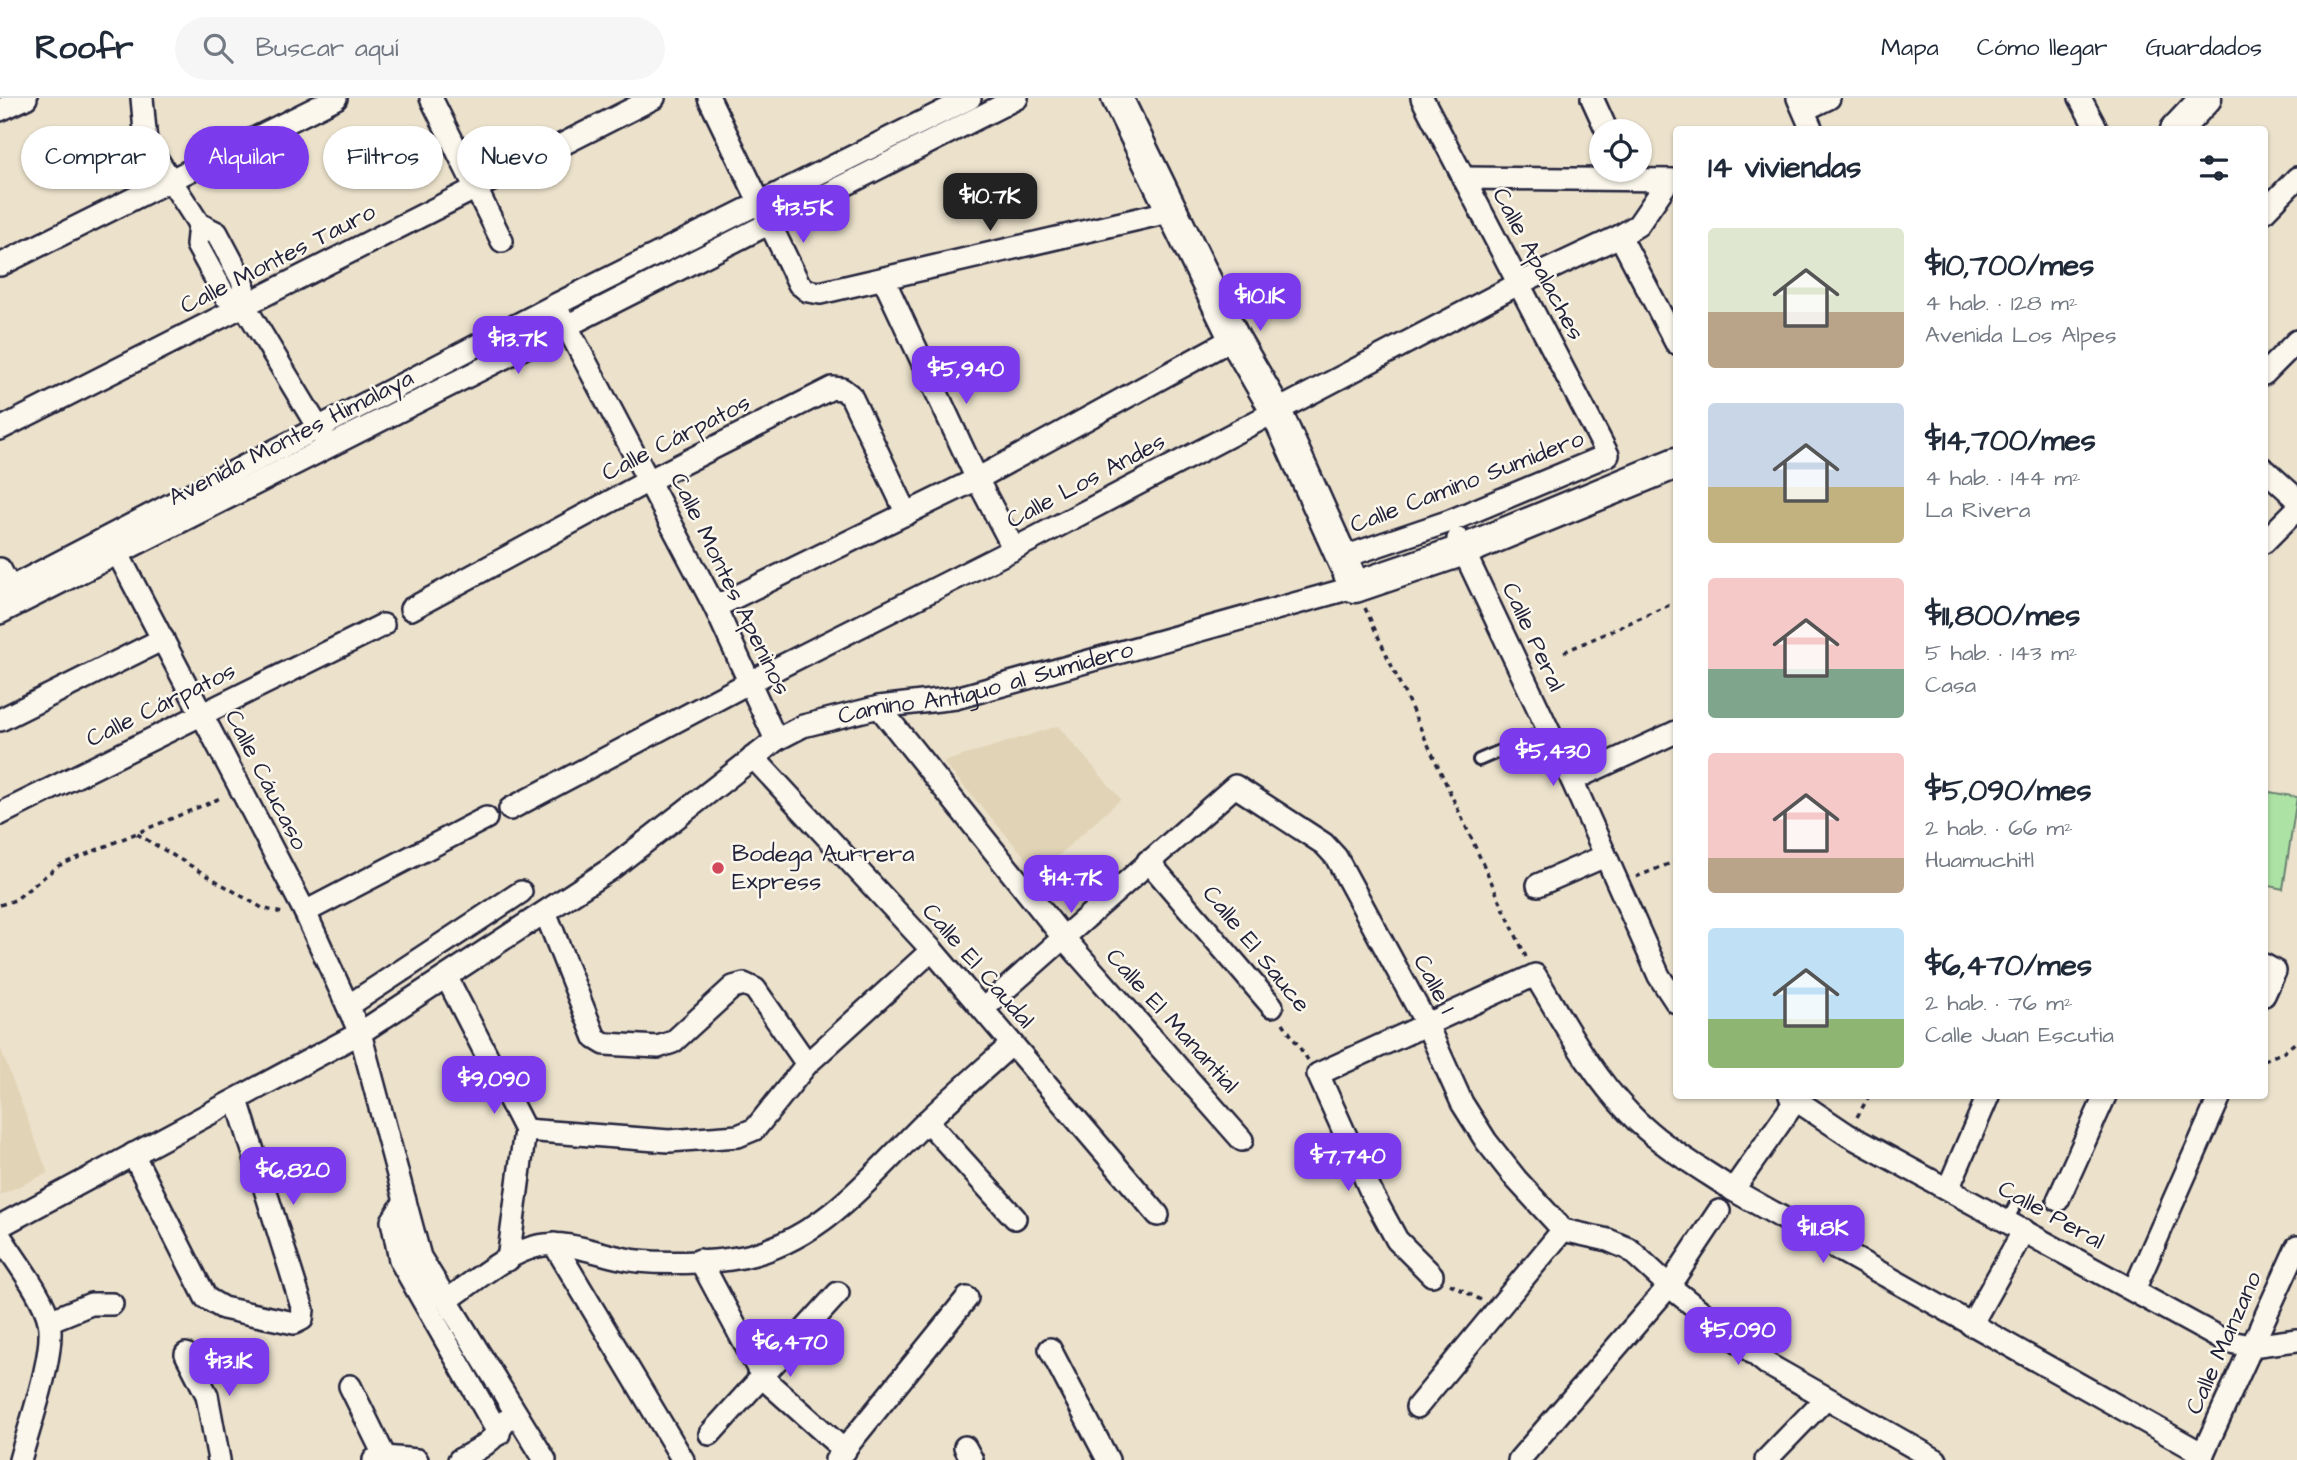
<!DOCTYPE html>
<html lang="es">
<head>
<meta charset="utf-8">
<style>
	body { margin:0; font-family:"Architects Daughter",sans-serif; background:#f6f6f7; color:#1f2937; height:100vh; display:flex; flex-direction:column; font-size:26px; white-space:nowrap }
	* { box-sizing:border-box; margin:0 }
	p { font-size:23px; color:#747a83 }
	.icon { flex:none; width:38px; height:38px; fill:none; stroke:currentColor; stroke-width:2; stroke-linecap:round; stroke-linejoin:round }
	.map { position:relative; flex:1; overflow:hidden }
	.panel { position:absolute; left:1673px; top:28px; width:595px; height:973px; display:flex; flex-direction:column; background:#fff; border-radius:7px; box-shadow:0 2px 5px #0004 }
	.panel>* { flex:none }
	.top-card { position:absolute; left:21px; top:28px; width:665px; height:63px; display:flex; gap:14px }
	.fabs { position:absolute; left:1589px; top:21px; display:grid; gap:14px }
	.fabs a { display:grid; place-items:center; width:63px; height:63px; border-radius:50%; background:#fff; box-shadow:0 2px 5px #0004; font-size:35px }
	.price { position:absolute; translate:-50% -60px; padding:0 16px; border-radius:14px; background:#7c3aed; color:#fff; font-size:23px; line-height:46px; filter:drop-shadow(0 2px 4px #0008) }
	.price::after { content:''; position:absolute; left:50%; top:42px; width:21px; height:16px; margin-left:-10px; background:inherit; clip-path:polygon(0 0,100% 0,50% 100%) }
	.price.selected { background:#222; color:#fff }
	ul { padding:0; list-style:none }
	li { display:flex; align-items:center; gap:21px; height:175px; padding:0 35px }
	li span { display:grid; place-items:center; flex:none; width:196px; height:140px; border-radius:7px; color:#555 }
	li>.icon { margin-inline-start:auto }
	span .icon { width:84px; height:84px; fill:#fffc; stroke-width:1 }
	li b { font-size:30px }
	h2 { display:flex; justify-content:space-between; align-items:center; height:84px; padding:0 35px; font-size:30px }
	.tag { padding:0 24px; border-radius:32px; background:#fff; box-shadow:0 2px 5px #0004; font-size:24px; line-height:63px }
	.tag.selected { background:#7c3aed; color:#fff }
	header { display:flex; align-items:center; gap:42px; box-sizing:border-box; height:98px; padding:0 35px; background:#fff; border-bottom:2px solid #e0e1e3 }
	header strong { font-size:33px }
	nav { display:flex; gap:38px; margin-inline-start:auto; font-size:24px }
	.search { width:490px; height:63px; background:#f6f6f7; display:flex; align-items:center; gap:18px; box-sizing:border-box; padding:0 24px; border-radius:38px; color:#747a83; font-size:26px }
	.map>svg:first-child { display:block }
	.built { fill:#e1d3b5 }
	.green { fill:#ade2a5; stroke:#688270; stroke-width:2 }
	.lines { fill:none; stroke-linecap:round; stroke-linejoin:round }
	.lane-casing { stroke:#22223b; stroke-width:16 }
	.street-casing { stroke:#22223b; stroke-width:26 }
	.secondary-casing { stroke:#22223b; stroke-width:35 }
	.path { stroke:#22223b; stroke-width:3.5; stroke-dasharray:5 5; stroke-linecap:butt }
	.lane { stroke:#fbf7ec; stroke-width:10 }
	.street { stroke:#fbf7ec; stroke-width:21 }
	.secondary { stroke:#fbf7ec; stroke-width:30 }
	.poi-dot { fill:#d1495b; stroke:#fbf7ec; stroke-width:2.5 }
	.labels { text-anchor:middle; dominant-baseline:central; stroke-width:5; stroke-linejoin:round; paint-order:stroke }
	.street-label { font-size:24px; fill:#22223b; stroke:#fbf7ec }
	.poi-label { font-size:24px; fill:#22223b; stroke:#fbf7ec; text-anchor:start }
</style>
</head>
<body>
<header>
<strong>Roofr</strong>
<div class="search"><svg class="icon" aria-label="search" viewBox="0 0 24 24"><circle cx="10" cy="10" r="6"/><path d="M15 15l6 6"/></svg>Buscar aquí</div>
<nav><a>Mapa</a><a>Cómo llegar</a><a>Guardados</a></nav>
</header>
<div class="map">
<svg width="2297" height="1362" viewBox="0 0 2297 1362">
	<rect width="100%" height="100%" fill="#ece2cc"/>
	<filter id="ink" filterUnits="userSpaceOnUse"><feTurbulence type="fractalNoise" baseFrequency=".0143" numOctaves="2"/><feDisplacementMap in="SourceGraphic" scale="14" xChannelSelector="R" yChannelSelector="G"/><feConvolveMatrix kernelMatrix="1 2 1 2 8 2 1 2 1" color-interpolation-filters="sRGB"/></filter>
	<g filter="url(#ink)">
		<g class="built">
			<polygon points="1058,628 1121,701 1039,775 943,664"/>
			<polygon points="0,949 48,1075 0,1097"/>
		</g>
		<polygon class="green" points="2264,693 2297,699 2283,791 2265,787"/>
		<g class="lines">
			<g class="lane-casing">
				<g id="lane">
					<polyline points="1479,662 1548,632"/>
					<polyline points="2007,1123 2017,1104"/>
				</g>
			</g>
			<g class="street-casing">
				<g id="street">
					<polyline points="142,0 146,44 199,126 217,135 243,184 244,207 325,341"/>
					<polyline points="431,0 502,143"/>
					<polyline points="709,0 799,186 808,193 820,195 1173,113"/>
					<polyline points="1592,0 1607,33"/>
					<polyline points="1798,0 1812,32"/>
					<polyline points="2080,0 2097,32"/>
					<polyline points="0,12 26,0"/>
					<polyline points="1804,12 1829,0"/>
					<polyline points="1463,80 1676,82"/>
					<polyline points="2264,114 2297,80"/>
					<polyline points="199,126 197,147 225,198 244,207"/>
					<polyline points="1620,138 1676,245"/>
					<polyline points="0,167 336,0"/>
					<polyline points="884,182 977,381 1014,451"/>
					<polyline points="562,219 715,509 776,642"/>
					<polyline points="2264,276 2297,243"/>
					<polyline points="0,331 654,0"/>
					<polyline points="2264,371 2297,401"/>
					<polyline points="1458,441 1572,682 1659,878 1676,904"/>
					<polyline points="2264,444 2297,411"/>
					<polyline points="118,456 305,814 360,935 420,1159 545,1362"/>
					<polyline points="1344,459 1450,423 1608,357 1422,0"/>
					<polyline points="0,471 17,503"/>
					<polyline points="0,495 555,207 970,0"/>
					<polyline points="715,509 977,381 1234,240"/>
					<polyline points="411,511 650,382 832,290 842,291 851,298 907,416"/>
					<polyline points="0,515 1017,0"/>
					<polyline points="879,609 1062,838 1242,1042"/>
					<polyline points="0,622 163,541"/>
					<polyline points="753,659 932,852 1158,1117"/>
					<polyline points="1572,682 1676,634"/>
					<polyline points="510,711 750,584 1014,451 1520,185 1620,138 1638,127 1669,82"/>
					<polyline points="0,716 383,527"/>
					<polyline points="1148,763 1272,908"/>
					<polyline points="1538,787 1605,758"/>
					<polyline points="305,814 486,720"/>
					<polyline points="546,816 595,940 605,946 658,949 673,944 733,889 744,886 755,891 807,966"/>
					<polyline points="2264,867 2275,873 2264,897"/>
					<polyline points="447,880 525,1032 508,1162"/>
					<polyline points="348,908 521,794"/>
					<polyline points="983,911 1235,688 1324,746 1336,759 1426,925 1462,1005 1486,1043 1516,1081 1563,1132"/>
					<polyline points="1790,998 1848,1037 2225,1243 2251,1248 2297,1242"/>
					<polyline points="927,1023 1015,1120"/>
					<polyline points="525,1032 669,1043 738,1038 755,1031 807,966 932,852"/>
					<polyline points="133,1056 206,1200 223,1210 294,1225 302,1221 303,1212 237,1002"/>
					<polyline points="1948,1091 1988,998"/>
					<polyline points="1733,1092 1796,1002"/>
					<polyline points="2058,1102 2105,998"/>
					<polyline points="405,1103 392,1123 400,1162 499,1336"/>
					<path id="s1" d="M0,1128L360,935L612,770L776,642L803,628L879,609L956,600L1355,489"/>
					<polyline points="1563,1132 1608,1142 1629,1151 1669,1188 1767,1266 1936,1362"/>
					<path d="M0,1138C15,1162 43,1197 49,1223C56,1254 29,1329 20,1362"/>
					<polyline points="554,1146 683,1362"/>
					<polyline points="700,1162 763,1280 845,1353"/>
					<path d="M1432,1177L1397,1142L1372,1096L1318,976L1535,877C1564,925 1590,975 1629,1015C1658,1046 1697,1068 1733,1092L2203,1356"/>
					<polyline points="2134,1192 2220,998"/>
					<path d="M447,1202C474,1184 506,1155 538,1148C571,1141 606,1160 638,1163C670,1166 724,1165 755,1156C828,1135 873,1076 925,1025C953,998 983,972 1012,946"/>
					<polyline points="49,1223 91,1206 112,1206"/>
					<polyline points="1971,1227 2024,1132"/>
					<polyline points="1050,1251 1108,1362"/>
					<polyline points="186,1256 207,1297 219,1362"/>
					<polyline points="350,1288 385,1359"/>
					<polyline points="1417,1309 1563,1132"/>
					<polyline points="710,1336 838,1195"/>
					<polyline points="965,1349 972,1362"/>
					<polyline points="374,1362 385,1359 417,1362"/>
					<path d="M459,1362C478,1352 495,1343 505,1323"/>
					<polyline points="836,1362 967,1200"/>
					<polyline points="1519,1362 1669,1188 1719,1113"/>
					<polyline points="1766,1362 1825,1301"/>
					<polyline points="2200,1362 2297,1149"/>
				</g>
			</g>
			<g class="secondary-casing">
				<g id="secondary">
					<polyline points="1117,0 1234,240 1275,311 1355,489 1464,452 1676,365"/>
					<polyline points="2176,32 2206,0"/>
				</g>
			</g>
			<g class="path">
				<polyline points="1365,510 1526,859"/>
				<polyline points="1564,554 1676,504"/>
				<polyline points="2264,612 2265,612"/>
				<polyline points="137,736 262,810 282,815"/>
				<polyline points="1636,779 1676,763"/>
				<polyline points="0,807 15,802 58,768 223,699"/>
				<polyline points="1283,925 1308,962"/>
				<polyline points="2264,962 2284,954 2297,943"/>
				<polyline points="1857,1019 1869,998"/>
				<polyline points="1450,1186 1481,1202"/>
			</g>
			<use href="#lane" class="lane"/>
			<use href="#street" class="street"/>
			<use href="#secondary" class="secondary"/>
		</g>
	</g>
	<circle class="poi-dot" cx="718" cy="770" r="7"/>
	<g class="labels">
		<g class="street-label">
			<text transform="translate(278 161) rotate(-27)">Calle Montes Tauro</text>
			<text transform="translate(1538 166) rotate(62)">Calle Apalaches</text>
			<text transform="translate(291 340) rotate(-27)">Avenida Montes Himalaya</text>
			<text transform="translate(676 340) rotate(-27)">Calle Cárpatos</text>
			<text transform="translate(1086 383) rotate(-28)">Calle Los Andes</text>
			<text transform="translate(1467 384) rotate(-21)">Calle Camino Sumidero</text>
			<text transform="translate(730 486) rotate(64)">Calle Montes Apeninos</text>
			<text transform="translate(1533 539) rotate(65)">Calle Peral</text>
			<text stroke="none"><textPath href="#s1" startOffset="1136">Camino Antiguo al Sumidero</textPath></text>
			<text transform="translate(161 607) rotate(-26)">Calle Cárpatos</text>
			<text transform="translate(266 682) rotate(63)">Calle Cáucaso</text>
			<text transform="translate(1256 851) rotate(51)">Calle El Sauce</text>
			<text transform="translate(978 868) rotate(49)">Calle El Caudal</text>
			<text transform="translate(1434 886) rotate(62)">Calle 1</text>
			<text transform="translate(1172 923) rotate(48)">Calle El Manantial</text>
			<text transform="translate(2051 1117) rotate(29)">Calle Peral</text>
			<text transform="translate(2224 1245) rotate(-66)">Calle Manzano</text>
		</g>
		<g class="poi-label">
			<text x="732" y="756">Bodega Aurrera<tspan x="732" dy="28">Express</tspan></text>
		</g>
	</g>
</svg>
<div class="fabs">
<a><svg class="icon" aria-label="locate" viewBox="0 0 24 24"><circle cx="12" cy="12" r="6"/><path d="M12 2v4M12 18v4M2 12h4M18 12h4"/></svg></a>
</div>
<b class="price selected" style="left:990px;top:135px">$10.7K</b>
<b class="price" style="left:803px;top:147px">$13.5K</b>
<b class="price" style="left:1260px;top:235px">$10.1K</b>
<b class="price" style="left:518px;top:278px">$13.7K</b>
<b class="price" style="left:966px;top:308px">$5,940</b>
<b class="price" style="left:1553px;top:690px">$5,430</b>
<b class="price" style="left:1071px;top:817px">$14.7K</b>
<b class="price" style="left:494px;top:1018px">$9,090</b>
<b class="price" style="left:1348px;top:1095px">$7,740</b>
<b class="price" style="left:293px;top:1109px">$6,820</b>
<b class="price" style="left:1823px;top:1167px">$11.8K</b>
<b class="price" style="left:1738px;top:1269px">$5,090</b>
<b class="price" style="left:790px;top:1281px">$6,470</b>
<b class="price" style="left:229px;top:1300px">$13.1K</b>
<div class="top-card">
<a class="tag">Comprar</a>
<a class="tag selected">Alquilar</a>
<a class="tag">Filtros</a>
<a class="tag">Nuevo</a>
</div>
<section class="panel">
<h2>14 viviendas<svg class="icon" aria-label="filters" viewBox="0 0 24 24"><path d="M4 7h16M4 17h16"/><circle cx="9" cy="7" r="2"/><circle cx="15" cy="17" r="2"/></svg></h2>
<ul>
<li><span style="background:linear-gradient(#dfe7d0 60%,#b9a48a 0)"><svg class="icon" aria-label="home" viewBox="0 0 24 24"><path d="M3 11l9-7 9 7M6 9v11h12V9"/></svg></span><div><b>$10,700/mes</b><p>4 hab. · 128 m²</p><p>Avenida Los Alpes</p></div></li>
<li><span style="background:linear-gradient(#c9d6e8 60%,#c2b280 0)"><svg class="icon" aria-label="home" viewBox="0 0 24 24"><path d="M3 11l9-7 9 7M6 9v11h12V9"/></svg></span><div><b>$14,700/mes</b><p>4 hab. · 144 m²</p><p>La Rivera</p></div></li>
<li><span style="background:linear-gradient(#f6c9c9 65%,#7fa58c 0)"><svg class="icon" aria-label="home" viewBox="0 0 24 24"><path d="M3 11l9-7 9 7M6 9v11h12V9"/></svg></span><div><b>$11,800/mes</b><p>5 hab. · 143 m²</p><p>Casa</p></div></li>
<li><span style="background:linear-gradient(#f6c9c9 75%,#b9a48a 0)"><svg class="icon" aria-label="home" viewBox="0 0 24 24"><path d="M3 11l9-7 9 7M6 9v11h12V9"/></svg></span><div><b>$5,090/mes</b><p>2 hab. · 66 m²</p><p>Huamuchitl</p></div></li>
<li><span style="background:linear-gradient(#bfe0f5 65%,#8fb573 0)"><svg class="icon" aria-label="home" viewBox="0 0 24 24"><path d="M3 11l9-7 9 7M6 9v11h12V9"/></svg></span><div><b>$6,470/mes</b><p>2 hab. · 76 m²</p><p>Calle Juan Escutia</p></div></li>
</ul>
</section>
</div>
</body>
</html>
